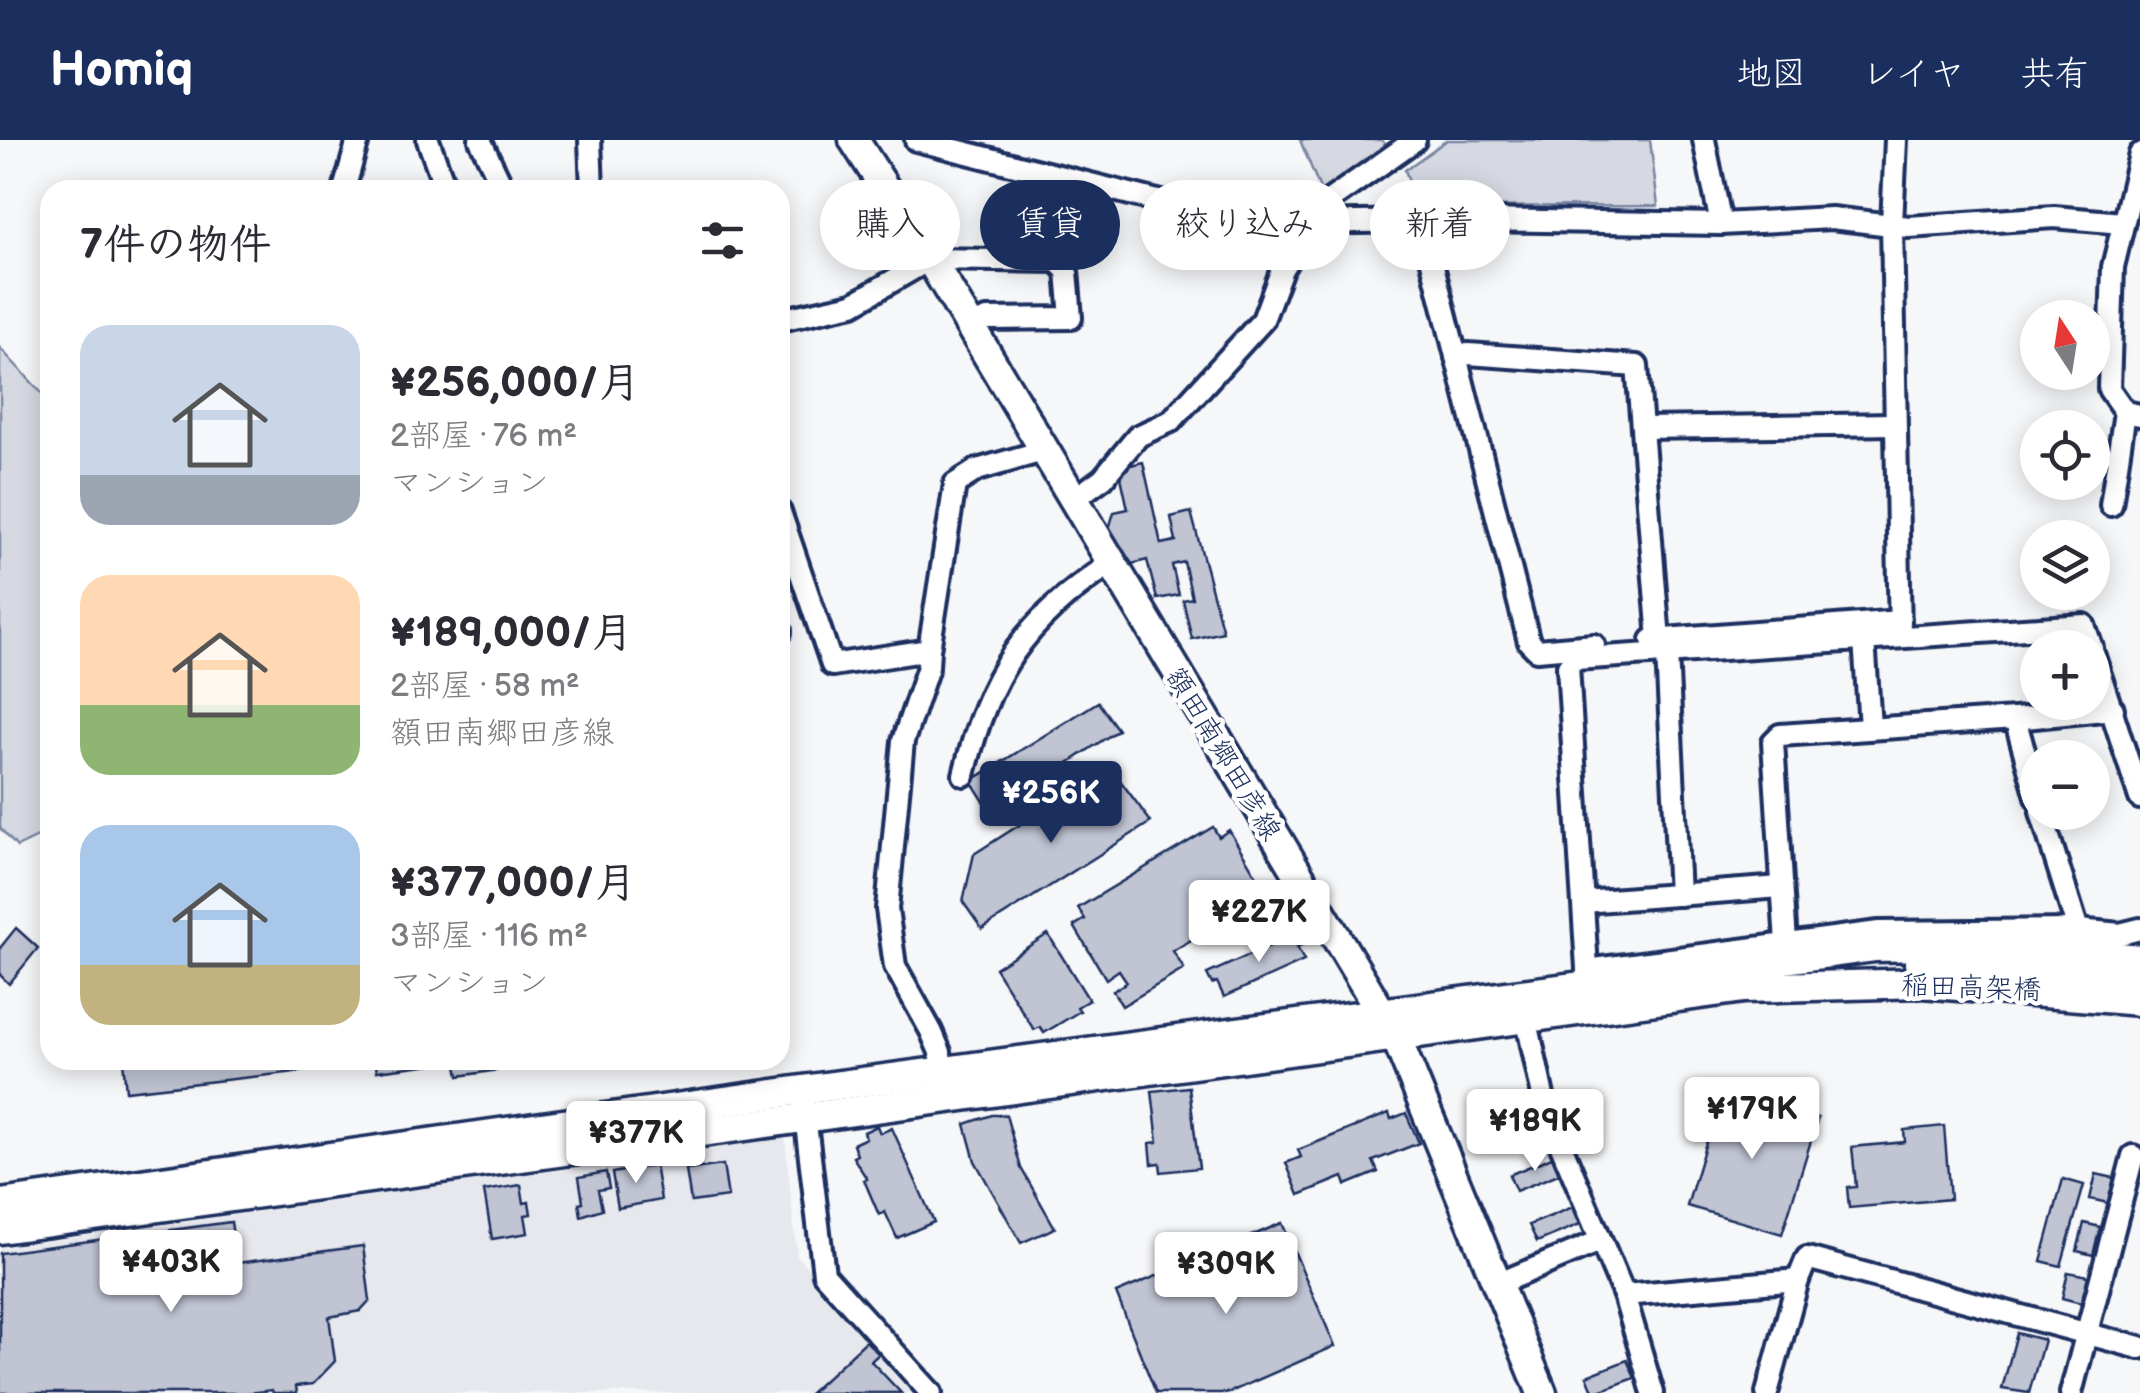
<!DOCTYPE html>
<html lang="ja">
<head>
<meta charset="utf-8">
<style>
	body { margin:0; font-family:"Balsamiq Sans","Klee One",sans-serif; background:#f7f7f7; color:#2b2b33; height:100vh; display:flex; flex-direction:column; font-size:38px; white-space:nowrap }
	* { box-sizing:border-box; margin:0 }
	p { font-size:32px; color:#7c7c81 }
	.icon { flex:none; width:55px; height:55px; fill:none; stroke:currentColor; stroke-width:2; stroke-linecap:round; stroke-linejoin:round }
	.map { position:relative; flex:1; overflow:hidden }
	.side { position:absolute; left:40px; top:40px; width:750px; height:890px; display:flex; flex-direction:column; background:#fff; border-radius:30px; box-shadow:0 5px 25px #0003 }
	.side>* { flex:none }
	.banner { position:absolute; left:820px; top:40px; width:950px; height:90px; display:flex; gap:20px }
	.needle { width:65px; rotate:348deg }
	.tools { position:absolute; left:2020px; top:160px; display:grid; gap:20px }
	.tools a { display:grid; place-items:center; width:90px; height:90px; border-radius:50%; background:#fff; box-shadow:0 5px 25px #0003; font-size:50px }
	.price { position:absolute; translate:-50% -85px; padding:0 22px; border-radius:10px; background:#fff; color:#222; font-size:32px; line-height:65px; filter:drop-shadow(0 2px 5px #0008) }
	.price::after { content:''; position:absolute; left:50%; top:60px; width:30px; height:22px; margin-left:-15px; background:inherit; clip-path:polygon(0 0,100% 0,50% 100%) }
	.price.selected { background:#1b2f5e; color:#fff }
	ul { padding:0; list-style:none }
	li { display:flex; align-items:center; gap:30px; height:250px; padding:0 40px }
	li span { display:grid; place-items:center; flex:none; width:280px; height:200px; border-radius:30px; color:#555 }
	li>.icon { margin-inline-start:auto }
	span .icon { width:120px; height:120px; fill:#fffc; stroke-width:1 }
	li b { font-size:42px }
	h2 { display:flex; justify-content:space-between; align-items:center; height:120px; padding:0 40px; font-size:42px }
	.tag { padding:0 35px; border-radius:45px; background:#fff; box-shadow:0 5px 25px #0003; font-size:35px; line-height:90px }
	.tag.selected { background:#1b2f5e; color:#fff }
	header { display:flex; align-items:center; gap:60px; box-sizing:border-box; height:140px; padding:0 50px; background:#1b2f5e; color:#fff }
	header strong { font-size:48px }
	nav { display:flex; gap:55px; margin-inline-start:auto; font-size:35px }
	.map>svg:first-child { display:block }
	.built { fill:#e6e8ee }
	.green { fill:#d6d9e2; stroke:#7884a0; stroke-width:2.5 }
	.building { fill:#c0c4d3; stroke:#1b2f5e; stroke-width:2.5 }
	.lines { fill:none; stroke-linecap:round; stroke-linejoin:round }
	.street-casing { stroke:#1b2f5e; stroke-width:28 }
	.secondary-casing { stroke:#1b2f5e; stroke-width:35 }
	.street { stroke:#fff; stroke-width:20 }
	.secondary { stroke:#fff; stroke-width:28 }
	.labels { text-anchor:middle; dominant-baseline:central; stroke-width:9; stroke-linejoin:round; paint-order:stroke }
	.street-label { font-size:28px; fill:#1b2f5e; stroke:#fff }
</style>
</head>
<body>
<header>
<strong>Homiq</strong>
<nav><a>地図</a><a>レイヤ</a><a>共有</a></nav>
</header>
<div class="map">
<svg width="2140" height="1253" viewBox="0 0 2140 1253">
	<rect width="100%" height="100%" fill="#f6f7f9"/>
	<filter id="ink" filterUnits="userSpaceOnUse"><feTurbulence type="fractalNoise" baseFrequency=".01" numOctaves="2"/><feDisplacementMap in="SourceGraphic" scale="20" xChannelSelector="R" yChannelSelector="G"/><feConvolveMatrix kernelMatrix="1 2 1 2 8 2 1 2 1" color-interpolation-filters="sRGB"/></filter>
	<g filter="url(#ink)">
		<polygon class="built" points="785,998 797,1116 917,1253 0,1253 0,1108"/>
		<g class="green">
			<polygon points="1300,0 1382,0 1389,10 1343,42 1321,51"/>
			<polygon points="1447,0 1650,0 1658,66 1418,67 1405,30"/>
			<polygon points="0,208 50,262 50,691 17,707 0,688"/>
		</g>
		<g class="building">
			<polygon points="1143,322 1161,404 1176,401 1171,377 1191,372 1223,492 1192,499 1183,460 1192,458 1184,422 1172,425 1179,455 1157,459 1147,420 1132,424 1109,389 1114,372 1128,369 1119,328"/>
			<polygon points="1098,562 1118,590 992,674 971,641"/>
			<polygon points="1110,627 1151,682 982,789 963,762 974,714"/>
			<polygon points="1213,687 1219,697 1229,690 1262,745 1251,752 1256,761 1173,811 1184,829 1122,866 1113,851 1127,842 1119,830 1106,839 1074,786 1085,779 1078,768"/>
			<polygon points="16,788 38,808 9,844 0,835 0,808"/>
			<polygon points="1303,791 1308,802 1297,807 1304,821 1224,857 1217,842 1212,844 1207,834"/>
			<polygon points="1048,794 1089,860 1077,867 1080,871 1044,893 1040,887 1034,890 995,828"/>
			<polygon points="123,920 341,920 341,927 126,951"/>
			<polygon points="375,920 449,920 449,922 377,931"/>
			<polygon points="456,920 530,920 531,925 459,936"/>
			<polygon points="1189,947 1199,1028 1161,1032 1160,1023 1152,1024 1150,1003 1158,1002 1152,951"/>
			<polygon points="1722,949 1818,978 1782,1094 1687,1066"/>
			<polygon points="1389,973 1391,979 1406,973 1419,1003 1373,1021 1378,1032 1346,1045 1343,1037 1299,1055 1286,1023 1301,1017 1298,1010"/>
			<polygon points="992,975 1006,975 1021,1028 1055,1088 1021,1103 975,1021 965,984"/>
			<polygon points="877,986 880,993 892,988 934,1082 897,1098 885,1072 879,1075 864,1040 867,1039 853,1017 857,1015 853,1004 866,998 864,992"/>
			<polygon points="1944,986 1950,1059 1849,1068 1847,1047 1856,1046 1852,1007 1905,1002 1904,990"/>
			<polygon points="1554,1016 1561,1033 1516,1051 1509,1035"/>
			<polygon points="655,1025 661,1060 618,1068 612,1033"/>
			<polygon points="723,1025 728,1057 691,1062 686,1030"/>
			<polygon points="606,1032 609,1048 598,1050 602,1069 581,1076 579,1063 583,1062 579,1037"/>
			<polygon points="2096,1034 2114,1038 2108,1063 2090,1059"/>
			<polygon points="2063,1039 2084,1045 2061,1126 2041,1121"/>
			<polygon points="521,1045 524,1063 529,1062 531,1074 525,1075 528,1093 492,1099 484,1051"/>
			<polygon points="1573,1067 1580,1084 1537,1102 1529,1085"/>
			<polygon points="231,1082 237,1123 363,1106 370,1160 360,1171 329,1177 335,1221 313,1244 296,1246 297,1253 273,1253 272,1250 248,1253 0,1253 0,1113"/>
			<polygon points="1282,1083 1335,1206 1228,1253 1156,1253 1116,1153"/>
			<polygon points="2084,1083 2100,1087 2093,1115 2077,1111"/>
			<polygon points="2068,1132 2088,1136 2081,1163 2062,1158"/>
			<polygon points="2017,1193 2044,1200 2029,1253 2002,1249"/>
			<polygon points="866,1201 879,1214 871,1221 901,1253 810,1253"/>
			<polygon points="1627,1220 1635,1238 1594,1253 1587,1236"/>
		</g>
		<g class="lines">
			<g class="street-casing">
				<g id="street">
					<polyline points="428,0 446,50"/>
					<polyline points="480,0 504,50"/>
					<polyline points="590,0 592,50"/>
					<polyline points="916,0 1249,84 1475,80 1721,84 1831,78 1909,87 2054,77 2122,83"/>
					<polyline points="1704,0 1721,84"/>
					<polyline points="1896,0 1892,84 1900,495"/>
					<polyline points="2140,14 2113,127 2109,249 2125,272 2140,275"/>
					<polyline points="344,50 358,0"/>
					<polyline points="1422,83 1529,502 1537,510 1594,505"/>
					<polyline points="780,180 853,164 930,119 1057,121 1067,131 1071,178 987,179 969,186"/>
					<polyline points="1456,217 1468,214 1637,226 1659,500"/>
					<polyline points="1644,288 1894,284"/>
					<polyline points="1073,360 1103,338 1138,296 1171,281 1263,180 1282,129 1320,67 1415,0"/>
					<polyline points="2111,365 2125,272"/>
					<polyline points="780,372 832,525 929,510 955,344 977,330 1043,311"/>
					<polyline points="780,490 780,492"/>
					<polyline points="1652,500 1900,481"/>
					<polyline points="1864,500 1870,587"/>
					<polyline points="929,510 928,527 903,601 887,769 895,826 931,891 940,912 941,931"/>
					<polyline points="2092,510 2140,658"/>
					<polyline points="1667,513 1679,755"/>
					<polyline points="2015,579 2113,569"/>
					<path d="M964,635C989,533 1022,483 1110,424"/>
					<polyline points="2041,672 2078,790"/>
					<polyline points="1583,762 1781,747"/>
					<polyline points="1787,819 1773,602 1780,595 2015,579 2038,660"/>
					<polyline points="1587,830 1879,792 2078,790 2120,794 2140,789"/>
					<polyline points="1588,844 1568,526 1575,519 2084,485 2092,508"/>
					<polyline points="1526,877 1546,970 1624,1155 1653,1253"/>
					<polyline points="804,967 824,1134 931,1253"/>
					<polyline points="1798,1140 1807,1118 2140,1208"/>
					<polyline points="1500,1143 1600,1101"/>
					<polyline points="1624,1155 1798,1140 1767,1253"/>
					<polyline points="2071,1253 2133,1016"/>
				</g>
			</g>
			<g class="secondary-casing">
				<g id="secondary">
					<polyline points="854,0 930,119 1396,897 1542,1253"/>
					<polyline points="1919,823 2049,828 2140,839"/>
					<polyline points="0,1064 802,950 1874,807 1983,805 2140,819"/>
					<polyline points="0,1089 1744,848 1922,843 2140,861"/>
				</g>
			</g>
			<use href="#street" class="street"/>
			<use href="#secondary" class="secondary"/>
		</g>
	</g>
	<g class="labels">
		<g class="street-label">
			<text transform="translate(1223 614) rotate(59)">額田南郷田彦線</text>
			<text transform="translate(1971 848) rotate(2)">稲田高架橋</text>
		</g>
	</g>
</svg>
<div class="tools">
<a><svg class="needle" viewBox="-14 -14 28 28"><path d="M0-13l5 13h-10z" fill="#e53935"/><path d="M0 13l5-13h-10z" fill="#7c7c81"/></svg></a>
<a><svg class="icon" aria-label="locate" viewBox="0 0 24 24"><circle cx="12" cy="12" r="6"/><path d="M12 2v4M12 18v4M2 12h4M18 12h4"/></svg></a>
<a><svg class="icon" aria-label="layers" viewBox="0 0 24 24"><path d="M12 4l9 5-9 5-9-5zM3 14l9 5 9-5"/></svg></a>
<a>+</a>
<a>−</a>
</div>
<b class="price selected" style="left:1051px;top:706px">¥256K</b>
<b class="price" style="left:1259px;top:825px">¥227K</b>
<b class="price" style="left:1752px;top:1022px">¥179K</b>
<b class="price" style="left:1535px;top:1034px">¥189K</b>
<b class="price" style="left:636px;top:1046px">¥377K</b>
<b class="price" style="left:171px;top:1175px">¥403K</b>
<b class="price" style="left:1226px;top:1177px">¥309K</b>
<div class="banner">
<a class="tag">購入</a>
<a class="tag selected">賃貸</a>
<a class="tag">絞り込み</a>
<a class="tag">新着</a>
</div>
<section class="side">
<h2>7件の物件<svg class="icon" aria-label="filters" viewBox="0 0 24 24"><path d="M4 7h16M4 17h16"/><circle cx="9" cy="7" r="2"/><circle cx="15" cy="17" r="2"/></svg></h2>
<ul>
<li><span style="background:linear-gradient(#c9d6e8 75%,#9aa5b1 0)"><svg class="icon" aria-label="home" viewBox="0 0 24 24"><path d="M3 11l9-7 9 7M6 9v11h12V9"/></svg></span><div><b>¥256,000/月</b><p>2部屋 · 76 m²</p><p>マンション</p></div></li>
<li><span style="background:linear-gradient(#ffd9b3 65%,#8fb573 0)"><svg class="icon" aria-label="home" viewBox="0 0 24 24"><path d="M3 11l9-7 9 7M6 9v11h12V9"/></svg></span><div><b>¥189,000/月</b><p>2部屋 · 58 m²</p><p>額田南郷田彦線</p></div></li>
<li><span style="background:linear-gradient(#a9c7e8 70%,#c2b280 0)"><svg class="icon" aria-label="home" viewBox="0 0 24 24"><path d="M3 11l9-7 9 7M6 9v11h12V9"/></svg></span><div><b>¥377,000/月</b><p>3部屋 · 116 m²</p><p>マンション</p></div></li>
</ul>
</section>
</div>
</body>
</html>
